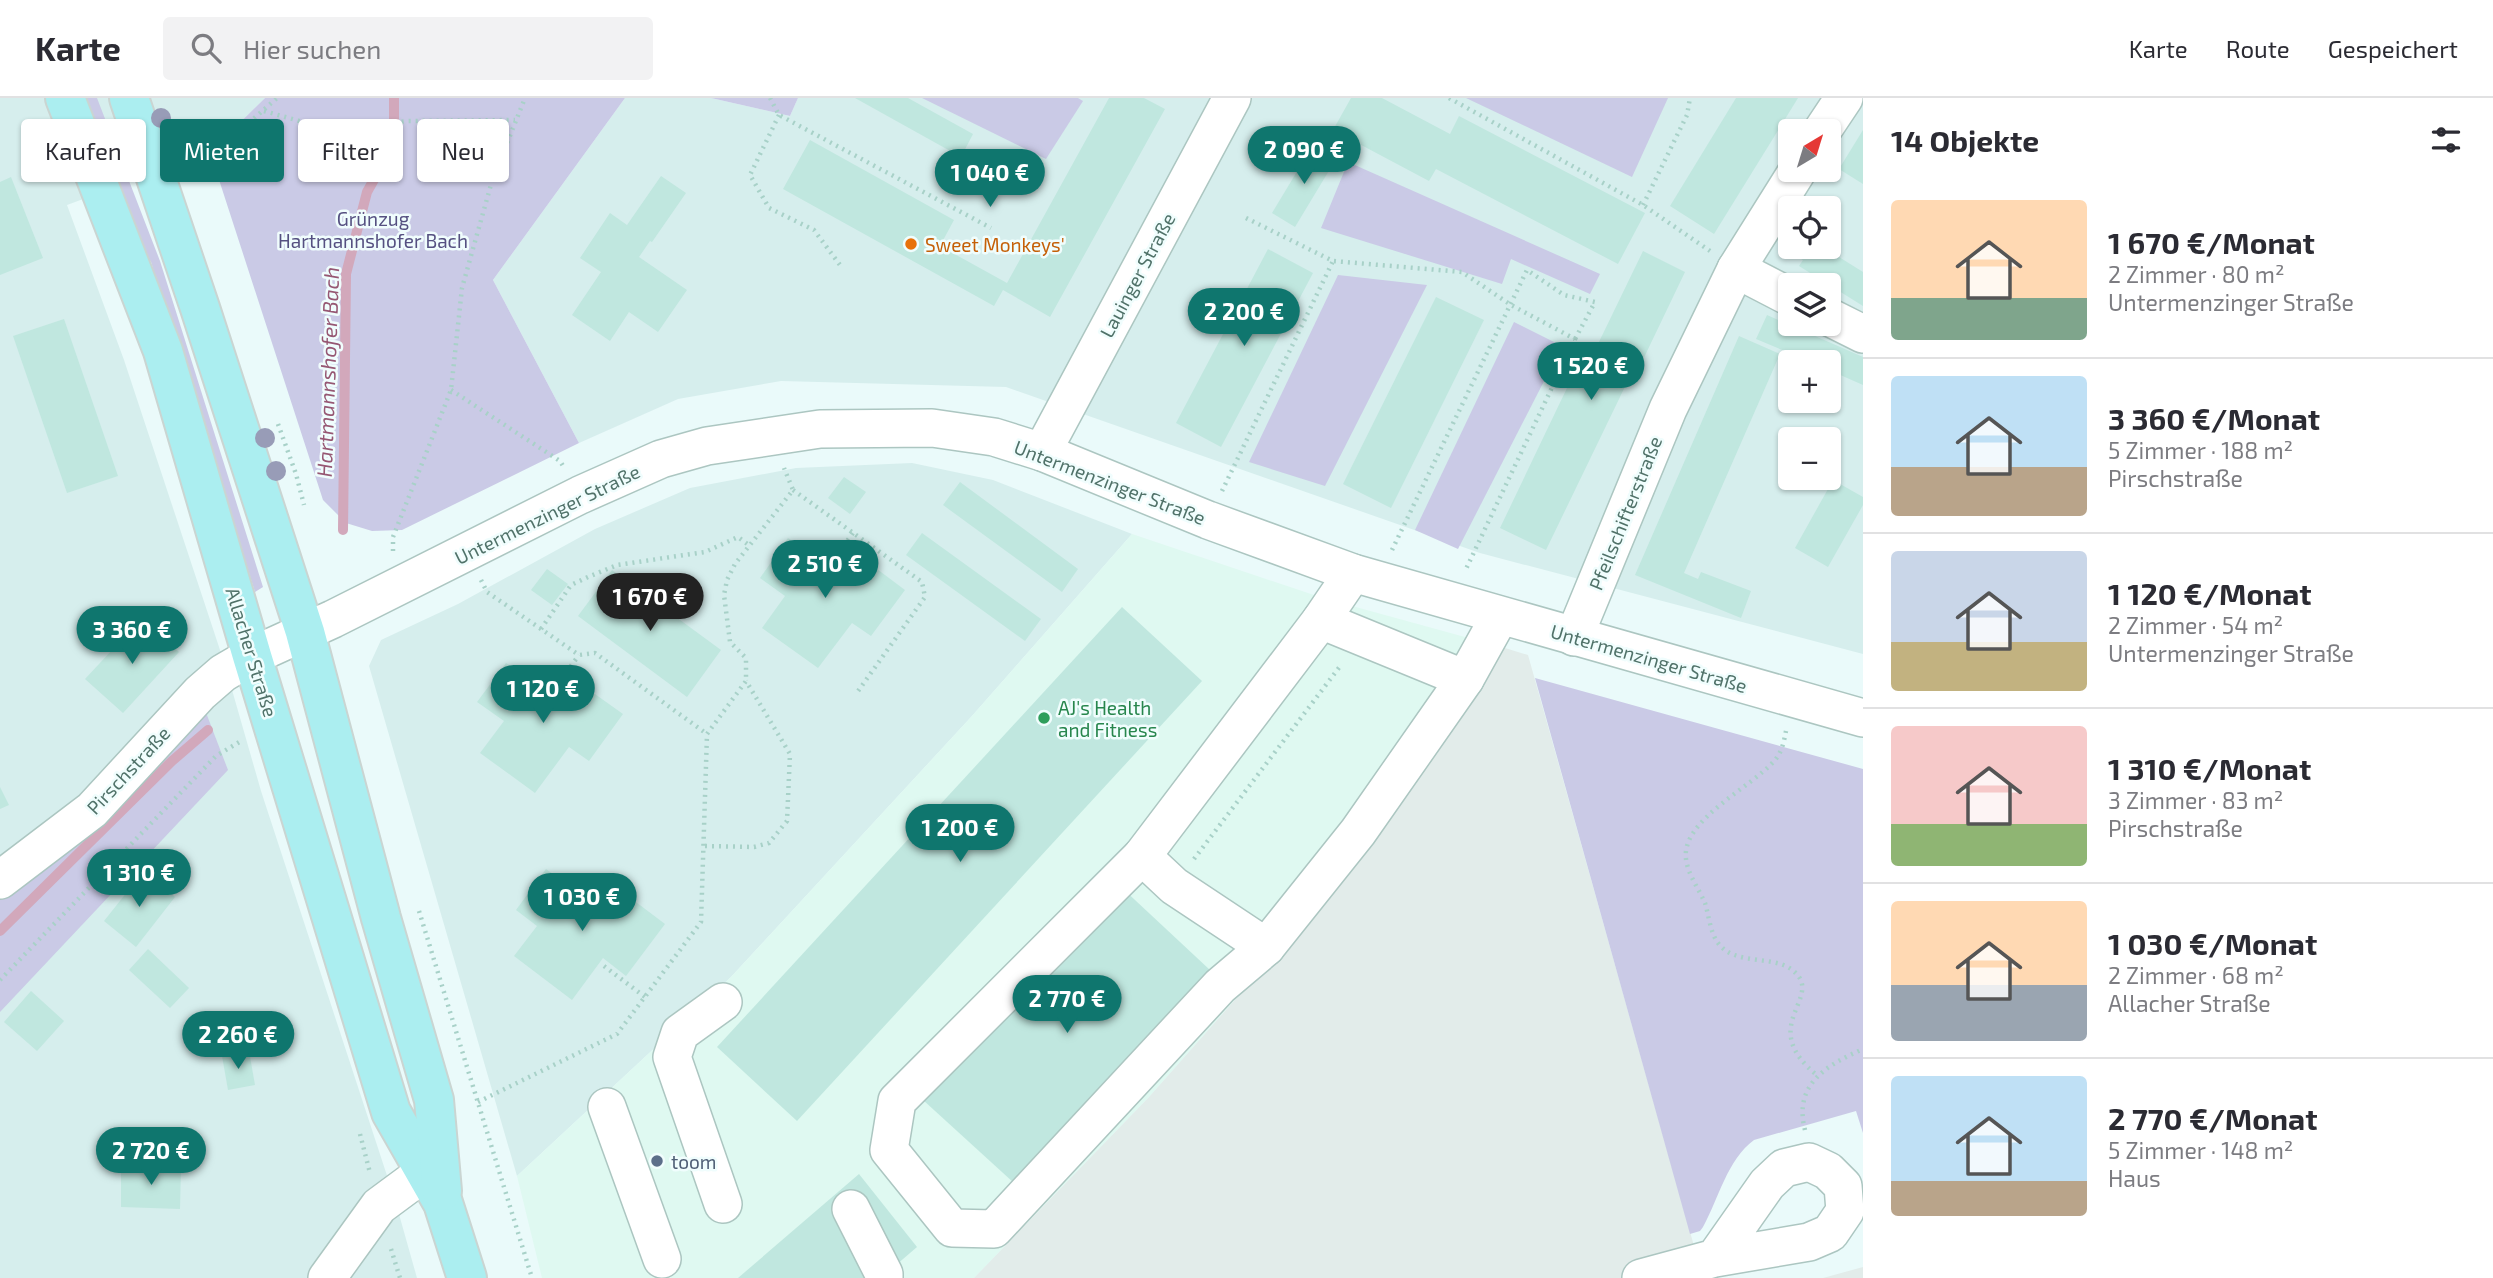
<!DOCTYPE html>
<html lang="de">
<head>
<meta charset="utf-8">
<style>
	body { margin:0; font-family:"Exo 2",sans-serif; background:#f2f2f3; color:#2b2b33; height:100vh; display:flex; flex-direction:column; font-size:26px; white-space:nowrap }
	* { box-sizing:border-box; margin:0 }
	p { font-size:23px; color:#7c7c81 }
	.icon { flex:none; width:38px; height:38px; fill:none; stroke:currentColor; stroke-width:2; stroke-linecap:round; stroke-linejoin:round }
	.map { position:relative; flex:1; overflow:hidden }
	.sheet { display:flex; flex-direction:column; background:#fff; width:630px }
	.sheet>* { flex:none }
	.top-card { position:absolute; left:21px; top:21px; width:665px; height:63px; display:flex; gap:14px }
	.needle { width:46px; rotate:38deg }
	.tools { position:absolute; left:1778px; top:21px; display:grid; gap:14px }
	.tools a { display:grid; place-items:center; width:63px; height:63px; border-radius:7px; background:#fff; box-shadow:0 2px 5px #0004; font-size:35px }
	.price { position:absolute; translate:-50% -60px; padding:0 16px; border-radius:24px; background:#0f766e; color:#fff; font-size:23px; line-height:46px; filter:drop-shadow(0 2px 4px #0008) }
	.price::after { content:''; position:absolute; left:50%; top:42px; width:21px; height:16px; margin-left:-10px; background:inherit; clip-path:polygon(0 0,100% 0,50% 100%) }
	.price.on { background:#222; color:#fff }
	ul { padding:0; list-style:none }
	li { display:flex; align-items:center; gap:21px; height:175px; padding:0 28px }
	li+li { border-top:2px solid #e1e1e2 }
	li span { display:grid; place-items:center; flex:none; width:196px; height:140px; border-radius:7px; color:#555 }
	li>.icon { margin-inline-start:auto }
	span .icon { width:84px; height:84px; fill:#fffc; stroke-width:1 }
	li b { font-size:30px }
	h2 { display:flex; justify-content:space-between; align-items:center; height:84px; padding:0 28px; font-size:30px }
	.tag { padding:0 24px; border-radius:7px; background:#fff; box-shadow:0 2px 5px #0004; font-size:24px; line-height:63px }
	.tag.on { background:#0f766e; color:#fff }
	header { display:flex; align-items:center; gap:42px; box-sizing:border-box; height:98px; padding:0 35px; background:#fff; border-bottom:2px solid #e1e1e2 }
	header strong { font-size:33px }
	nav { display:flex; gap:38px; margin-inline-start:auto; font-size:24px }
	.search { width:490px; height:63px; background:#f2f2f3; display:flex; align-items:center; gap:18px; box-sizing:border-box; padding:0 24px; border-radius:7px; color:#7c7c81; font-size:26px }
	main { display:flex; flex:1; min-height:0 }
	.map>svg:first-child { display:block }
	.residential { fill:#d6eeed; fill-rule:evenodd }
	.commercial { fill:#dff9f1 }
	.industrial { fill:#e2ecea }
	.green { fill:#cacae6 }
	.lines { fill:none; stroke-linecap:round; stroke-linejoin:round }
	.stream { stroke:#d2a8bb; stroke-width:10 }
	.building { fill:#c0e7df }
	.minor-casing { stroke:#acc6c1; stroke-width:40 }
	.major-casing { stroke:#cad5d2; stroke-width:42 }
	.path { stroke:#a8d1c8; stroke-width:4.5; stroke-dasharray:2 5; stroke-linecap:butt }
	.minor { stroke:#fff; stroke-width:37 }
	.major { stroke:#abeef0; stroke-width:38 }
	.tree { fill:#989cb7 }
	.food-dot { fill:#e8710a; stroke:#f0fdfd; stroke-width:2.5 }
	.leisure-dot { fill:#2e9e5b; stroke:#f0fdfd; stroke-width:2.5 }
	.service-dot { fill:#5c6f8a; stroke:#f0fdfd; stroke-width:2.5 }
	.labels { text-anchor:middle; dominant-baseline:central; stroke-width:5; stroke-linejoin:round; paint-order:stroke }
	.park-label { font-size:19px; fill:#555081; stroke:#f0fdfd }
	.food-label { font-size:19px; fill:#c56008; stroke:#f0fdfd; text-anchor:start }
	.street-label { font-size:19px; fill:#507269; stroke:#f0fdfd }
	.leisure-label { font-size:19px; fill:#27864d; stroke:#f0fdfd; text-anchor:start }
	.service-label { font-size:19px; fill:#4e5e75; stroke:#f0fdfd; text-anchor:start }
	.water-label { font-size:21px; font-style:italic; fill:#965773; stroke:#f0fdfd }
</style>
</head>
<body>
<header>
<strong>Karte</strong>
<div class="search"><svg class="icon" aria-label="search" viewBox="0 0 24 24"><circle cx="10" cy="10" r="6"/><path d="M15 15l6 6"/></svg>Hier suchen</div>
<nav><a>Karte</a><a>Route</a><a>Gespeichert</a></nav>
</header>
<main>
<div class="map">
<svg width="1863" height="1180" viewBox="0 0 1863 1180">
	<rect width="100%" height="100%" fill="#eafafa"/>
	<g class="residential">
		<polygon points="0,0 265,0 210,54 67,107 124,262 224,564 261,693 395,1102 417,1180 0,1180"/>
		<path d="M625,0H711L790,18L798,0H1863V556L1480,455L1006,289L781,283L678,301L579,345L493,182ZM1790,33H1829V72H1790ZM1790,110H1829V149H1790ZM1790,187H1829V226H1790ZM1790,264H1829V303H1790ZM1790,341H1829V380H1790Z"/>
		<polygon points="912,365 993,382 1132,436 972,618 731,879 517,1078 369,568 381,542 458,506 595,431 690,390 796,370"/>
	</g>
	<polygon class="commercial" points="1132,436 1323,500 1505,550 1420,673 1311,816 1149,999 974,1180 542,1180 517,1078 731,879 972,618"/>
	<g class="industrial">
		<polygon points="1505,550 1528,557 1703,1180 974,1180 1149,999 1311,816 1420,673"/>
		<polygon points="1863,1169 1863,1180 1823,1180"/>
	</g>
	<g class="green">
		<polygon points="74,0 97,0 160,163 263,489 255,494 151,164 126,133"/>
		<polygon points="265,0 625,0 493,182 579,345 402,432 372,433 346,425 323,402 210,54"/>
		<polygon points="711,0 798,0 790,18"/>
		<polygon points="922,0 1078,0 1083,3 1046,61"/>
		<polygon points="1466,0 1668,0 1632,79"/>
		<polygon points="1348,64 1600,176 1590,196 1511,161 1502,186 1321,130"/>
		<polygon points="1338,177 1427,187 1325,388 1249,364"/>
		<polygon points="1514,224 1562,248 1458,451 1415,432"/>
		<path d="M1535,580L1863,671V1035L1856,1013L1754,1042C1727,1062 1719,1100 1703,1129L1700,1133L1690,1136Z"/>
		<polygon points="205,612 228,672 0,914 0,792"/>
	</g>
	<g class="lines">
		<g class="stream">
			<polyline points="343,432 346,176 367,94 394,46 394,0"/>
			<polyline points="0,833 172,663 208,632"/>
		</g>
	</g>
	<g class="building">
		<polygon points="855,0 908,0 973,36 961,59"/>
		<polygon points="1109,0 1144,0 1165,11 1050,219 1003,192 994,208 783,91 810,42 954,122 940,148 1007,185"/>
		<polygon points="1351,0 1382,0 1450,36 1459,18 1645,115 1618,166 1436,71 1429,83 1333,32"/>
		<polygon points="1736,0 1798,0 1714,136 1670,108"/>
		<polygon points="1863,32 1863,86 1839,71"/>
		<polygon points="1313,47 1336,61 1295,129 1272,115"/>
		<polygon points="661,78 686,95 652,144 650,143 639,159 687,192 658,234 629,214 610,243 572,217 601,174 580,160 610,115 627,127"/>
		<polygon points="11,79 43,160 0,177 0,84"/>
		<polygon points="1790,129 1790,149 1823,149 1863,174 1863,208 1799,168 1803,162 1779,148"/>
		<polygon points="1268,151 1313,175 1221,349 1176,325"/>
		<polygon points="1643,153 1685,174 1639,270 1635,268 1546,452 1500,430 1589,244 1597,248"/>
		<polygon points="1436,199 1484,222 1391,410 1343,386"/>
		<polygon points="1767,217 1863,259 1863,287 1829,272 1829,264 1811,264 1756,241"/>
		<polygon points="64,221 118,378 67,395 13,238"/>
		<polygon points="1739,238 1780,256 1684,475 1698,481 1701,474 1751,493 1741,520 1635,477"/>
		<polygon points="844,379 866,394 850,416 828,400"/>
		<polygon points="1833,382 1863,399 1863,407 1828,469 1795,450"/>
		<polygon points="960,384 1078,471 1062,494 943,407"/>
		<polygon points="922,435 1041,521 1025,543 906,457"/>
		<polygon points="788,440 837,475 853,453 905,492 871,538 852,525 818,570 762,530 785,498 760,480"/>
		<polygon points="547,471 568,486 552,507 531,492"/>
		<polygon points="612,472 721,552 687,599 578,518"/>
		<polygon points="1122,509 1202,583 797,1023 717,949"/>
		<polygon points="142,520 179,554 123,615 85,581"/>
		<polygon points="506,565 556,600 571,579 623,616 589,663 569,649 535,695 480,655 504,623 477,604"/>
		<polygon points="0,689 9,707 0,711"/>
		<polygon points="546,771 596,808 612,786 665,826 626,878 603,860 572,902 514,858 537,828 516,812"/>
		<polygon points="143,774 175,799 136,849 104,823"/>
		<polygon points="1120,788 1210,872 1014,1085 923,1002"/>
		<polygon points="148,851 189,890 170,910 129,872"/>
		<polygon points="31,893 64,923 37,953 4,924"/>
		<polygon points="249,953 255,987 228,992 222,958"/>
		<polygon points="121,1068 181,1069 180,1111 121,1109"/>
		<polygon points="859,1076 917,1149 881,1180 738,1180"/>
	</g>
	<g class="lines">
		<g class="minor-casing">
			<g id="minor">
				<polyline points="1822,33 1844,0"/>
				<polyline points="1736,171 1790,199"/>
				<polyline points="1829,219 1863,236"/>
				<polyline points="1042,354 1232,0"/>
				<polyline points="1353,475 1321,522 1142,758 897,1003 889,1052 952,1130 994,1131 1220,888 1266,849 1358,734 1465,581 1500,518"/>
				<polyline points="1321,522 1465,581"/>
				<polyline points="1574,539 1668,311 1736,171 1798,72"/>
				<polyline points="1142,758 1174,788 1266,849"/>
				<polyline points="0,782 92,712 200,595 223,575 252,558 333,521 580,397 661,361 707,348 820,331 932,330 994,339 1042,354 1208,422 1353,475 1863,620"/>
				<polyline points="723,904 680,935 672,959 723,1106"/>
				<polyline points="607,1009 662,1161"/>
				<polyline points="851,1111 884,1176 884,1180"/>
				<polyline points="327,1180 379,1108 425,1074"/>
				<polyline points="1641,1180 1715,1160 1809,1144 1830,1135 1845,1113 1843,1088 1828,1073 1809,1064 1784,1070 1767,1086 1715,1160"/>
			</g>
		</g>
		<g class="major-casing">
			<g id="major">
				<polyline points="65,0 163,253 252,558 391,1014 443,1105 467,1180"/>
				<polyline points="129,0 200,210 305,534 381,820 434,1002 442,1093"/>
			</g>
		</g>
		<g class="path">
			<polyline points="770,0 779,17 991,130"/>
			<polyline points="1449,0 1643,107 1710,153"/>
			<polyline points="264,13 317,28 375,27 407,23 515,22"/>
			<polyline points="779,17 750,77 769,110 814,132 840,167"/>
			<polyline points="191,76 277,0"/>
			<polyline points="1643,107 1687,17 1690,0"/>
			<polyline points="1246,120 1333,163 1462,174 1511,207 1575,241 1466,471"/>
			<polyline points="451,292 560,363 563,368"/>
			<polyline points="278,326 296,376 304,407"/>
			<polyline points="793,392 922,484 925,499 856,596"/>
			<polyline points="1222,393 1333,163"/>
			<polyline points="1392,452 1527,172 1564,197 1595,204 1575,241"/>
			<polyline points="393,453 393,439 451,292 462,190 492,83 525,0"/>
			<polyline points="831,465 853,435"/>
			<polyline points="481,482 487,494 579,557 595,555 707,636"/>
			<polyline points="541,531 571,487 588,479 617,467 705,454 738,439 750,448"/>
			<polyline points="554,591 579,557"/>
			<path d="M1786,633C1784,643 1782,654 1775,662C1751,690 1681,722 1686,761C1688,777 1699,791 1705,805C1709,818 1710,834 1718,845C1737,871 1781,853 1799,879C1816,904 1759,931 1818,978"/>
			<polyline points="705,748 754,749 769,745 787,723 790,656 746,583"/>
			<polyline points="1194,761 1341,567"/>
			<polyline points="419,813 532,1180"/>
			<polyline points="604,868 645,899"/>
			<polyline points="0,882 216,658 241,643"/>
			<polyline points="478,1004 617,936 701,824 707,636 746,583 746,560 730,544 724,497 727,482 735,466 793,392 784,370"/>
			<path d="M1805,1032C1793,986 1827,967 1863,951"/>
			<polyline points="360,1036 370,1075"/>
			<polyline points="391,1151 400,1180"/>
		</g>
		<use href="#minor" class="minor"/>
		<use href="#major" class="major"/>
	</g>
	<g class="tree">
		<circle cx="161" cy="20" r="10"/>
		<circle cx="265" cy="340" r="10"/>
		<circle cx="276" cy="373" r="10"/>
	</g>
	<circle class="food-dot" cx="911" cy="146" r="7"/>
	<circle class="leisure-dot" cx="1044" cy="620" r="7"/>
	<circle class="service-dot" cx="657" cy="1063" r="7"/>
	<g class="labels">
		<g class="park-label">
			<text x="373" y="120">Grünzug<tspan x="373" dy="22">Hartmannshofer Bach</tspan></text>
		</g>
		<g class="food-label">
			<text x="925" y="146">Sweet Monkeys'</text>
		</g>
		<g class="street-label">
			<text transform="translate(1137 177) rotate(-62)">Lauinger Straße</text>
			<text transform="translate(1110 384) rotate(21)">Untermenzinger Straße</text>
			<text transform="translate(1625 415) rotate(-68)">Pfeilschifterstraße</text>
			<text transform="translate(547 416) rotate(-26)">Untermenzinger Straße</text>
			<text transform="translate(252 554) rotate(73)">Allacher Straße</text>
			<text transform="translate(1649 560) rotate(16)">Untermenzinger Straße</text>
			<text transform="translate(128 672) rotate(-47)">Pirschstraße</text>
		</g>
		<g class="leisure-label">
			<text x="1058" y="609">AJ's Health<tspan x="1058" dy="22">and Fitness</tspan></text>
		</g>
		<g class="service-label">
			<text x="671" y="1063">toom</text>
		</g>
		<g class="water-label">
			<text transform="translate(327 274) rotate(-88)">Hartmannshofer Bach</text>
		</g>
	</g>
</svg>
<div class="tools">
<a><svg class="needle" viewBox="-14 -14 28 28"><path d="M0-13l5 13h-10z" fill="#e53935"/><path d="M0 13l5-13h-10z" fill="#7c7c81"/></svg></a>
<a><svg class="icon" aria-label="locate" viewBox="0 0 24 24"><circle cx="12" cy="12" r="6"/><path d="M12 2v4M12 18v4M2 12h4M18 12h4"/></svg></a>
<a><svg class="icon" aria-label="layers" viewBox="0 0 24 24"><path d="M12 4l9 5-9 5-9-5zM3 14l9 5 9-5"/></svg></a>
<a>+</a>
<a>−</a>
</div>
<b class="price" style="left:1304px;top:88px">2 090 €</b>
<b class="price" style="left:990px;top:111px">1 040 €</b>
<b class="price" style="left:1244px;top:250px">2 200 €</b>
<b class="price" style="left:1591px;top:304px">1 520 €</b>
<b class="price" style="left:825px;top:502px">2 510 €</b>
<b class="price on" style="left:650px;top:535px">1 670 €</b>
<b class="price" style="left:132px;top:568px">3 360 €</b>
<b class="price" style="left:543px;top:627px">1 120 €</b>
<b class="price" style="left:960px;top:766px">1 200 €</b>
<b class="price" style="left:139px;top:811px">1 310 €</b>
<b class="price" style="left:582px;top:835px">1 030 €</b>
<b class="price" style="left:1067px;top:937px">2 770 €</b>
<b class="price" style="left:238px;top:973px">2 260 €</b>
<b class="price" style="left:151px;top:1089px">2 720 €</b>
<div class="top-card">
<a class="tag">Kaufen</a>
<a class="tag on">Mieten</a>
<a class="tag">Filter</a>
<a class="tag">Neu</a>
</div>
</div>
<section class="sheet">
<h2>14 Objekte<svg class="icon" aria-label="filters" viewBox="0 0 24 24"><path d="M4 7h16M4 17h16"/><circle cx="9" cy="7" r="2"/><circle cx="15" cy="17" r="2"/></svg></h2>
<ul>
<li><span style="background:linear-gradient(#ffd9b3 70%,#7fa58c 0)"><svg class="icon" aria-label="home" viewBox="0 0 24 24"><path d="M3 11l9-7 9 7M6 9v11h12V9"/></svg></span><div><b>1 670 €/Monat</b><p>2 Zimmer · 80 m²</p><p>Untermenzinger Straße</p></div></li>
<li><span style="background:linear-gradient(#bfe0f5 65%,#b9a48a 0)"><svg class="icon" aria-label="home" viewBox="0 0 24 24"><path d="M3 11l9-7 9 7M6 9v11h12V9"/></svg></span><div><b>3 360 €/Monat</b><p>5 Zimmer · 188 m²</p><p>Pirschstraße</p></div></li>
<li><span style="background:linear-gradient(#c9d6e8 65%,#c2b280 0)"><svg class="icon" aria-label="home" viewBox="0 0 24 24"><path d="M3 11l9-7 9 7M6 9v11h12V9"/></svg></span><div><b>1 120 €/Monat</b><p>2 Zimmer · 54 m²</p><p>Untermenzinger Straße</p></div></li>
<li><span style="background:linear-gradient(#f6c9c9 70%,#8fb573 0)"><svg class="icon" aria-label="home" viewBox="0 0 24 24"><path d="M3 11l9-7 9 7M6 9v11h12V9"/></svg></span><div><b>1 310 €/Monat</b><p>3 Zimmer · 83 m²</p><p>Pirschstraße</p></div></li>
<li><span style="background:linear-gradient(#ffd9b3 60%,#9aa5b1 0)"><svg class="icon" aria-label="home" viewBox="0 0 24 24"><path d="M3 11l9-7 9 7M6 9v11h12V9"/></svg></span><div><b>1 030 €/Monat</b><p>2 Zimmer · 68 m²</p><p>Allacher Straße</p></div></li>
<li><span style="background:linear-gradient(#bfe0f5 75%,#b9a48a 0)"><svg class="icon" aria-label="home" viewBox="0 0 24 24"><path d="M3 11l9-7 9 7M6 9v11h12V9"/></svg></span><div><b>2 770 €/Monat</b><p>5 Zimmer · 148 m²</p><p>Haus</p></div></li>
</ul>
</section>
</main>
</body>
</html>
